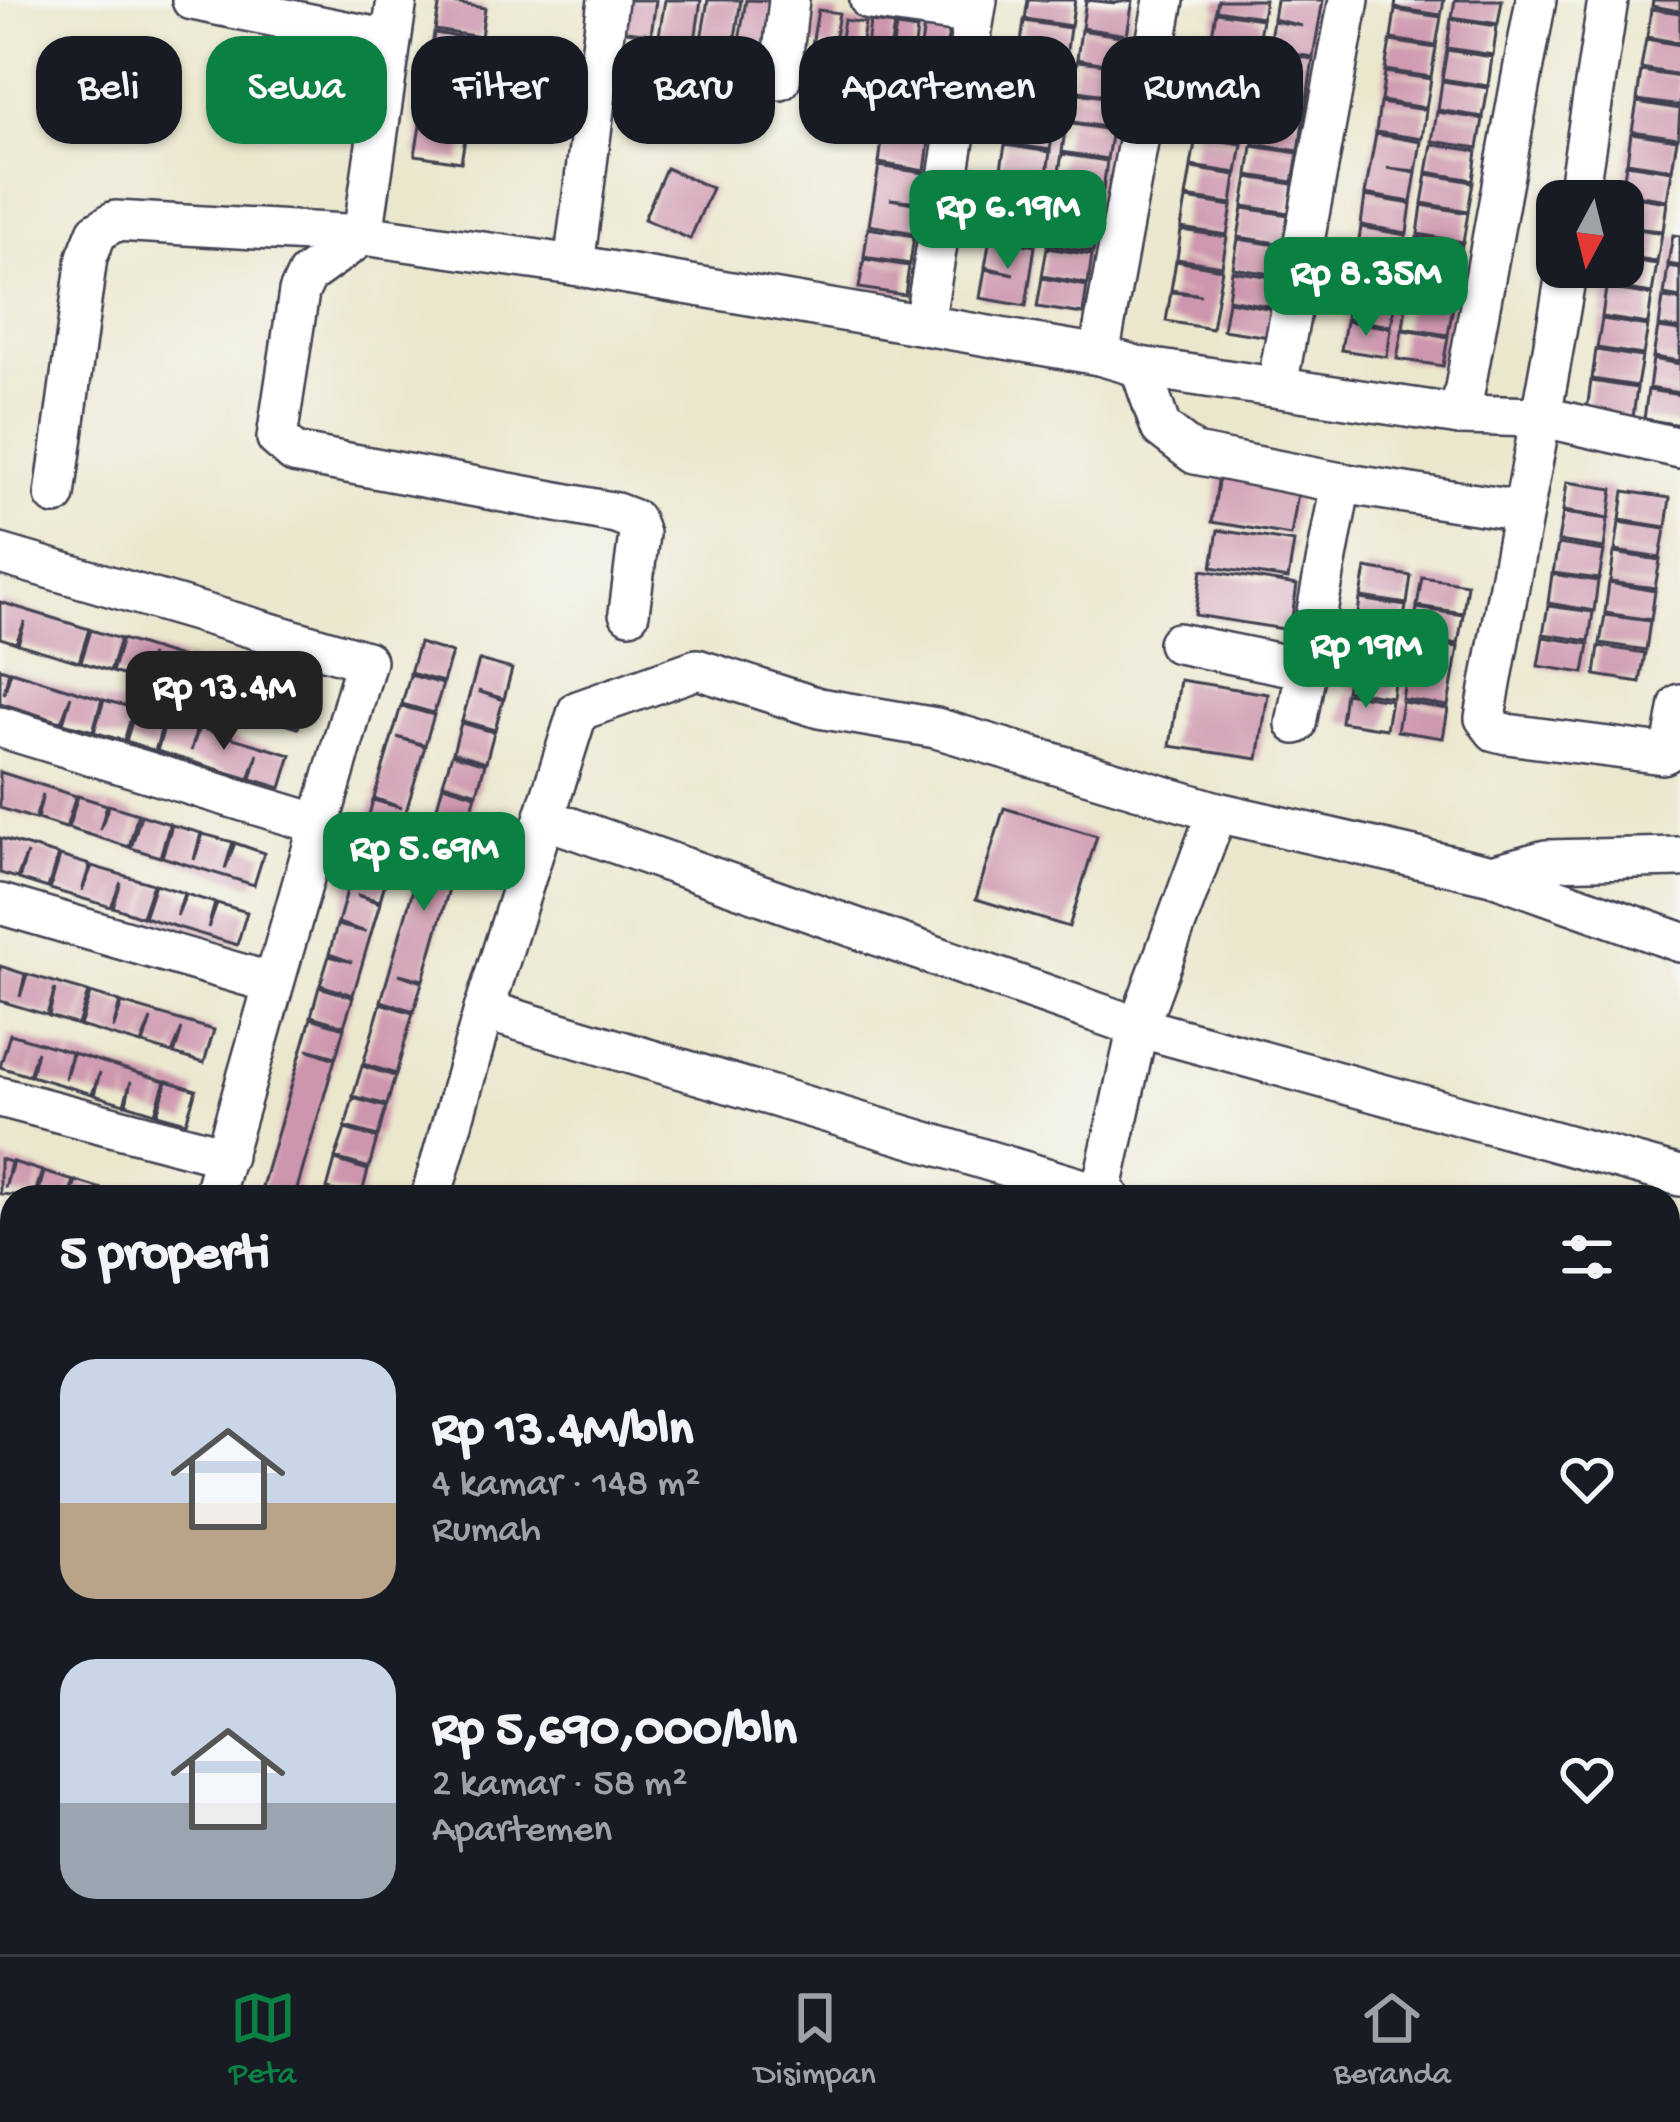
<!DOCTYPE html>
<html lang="id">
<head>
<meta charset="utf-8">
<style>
	body { margin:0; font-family:"Gochi Hand",sans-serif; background:#242831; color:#f1f3f6; height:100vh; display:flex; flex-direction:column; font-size:45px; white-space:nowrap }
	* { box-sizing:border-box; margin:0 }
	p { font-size:39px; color:#9ea1a6 }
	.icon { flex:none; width:66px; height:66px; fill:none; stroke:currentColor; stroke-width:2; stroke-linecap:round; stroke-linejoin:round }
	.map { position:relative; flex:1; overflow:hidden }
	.panel { position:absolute; left:0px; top:1185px; width:1680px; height:771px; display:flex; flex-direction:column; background:#171b24; border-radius:36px 36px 0 0; box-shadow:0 3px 9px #0004 }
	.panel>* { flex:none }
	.top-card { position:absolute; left:36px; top:36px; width:1608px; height:108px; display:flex; gap:24px }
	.needle { width:78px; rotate:187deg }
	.controls { position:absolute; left:1536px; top:180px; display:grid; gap:24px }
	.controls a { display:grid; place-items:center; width:108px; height:108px; border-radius:24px; background:#171b24; box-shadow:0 3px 9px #0004; font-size:60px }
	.price { position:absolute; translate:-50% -102px; padding:0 27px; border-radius:24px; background:#0b8043; color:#fff; font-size:39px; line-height:78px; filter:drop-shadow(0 3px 6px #0008) }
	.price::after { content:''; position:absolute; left:50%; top:72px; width:36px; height:27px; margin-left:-18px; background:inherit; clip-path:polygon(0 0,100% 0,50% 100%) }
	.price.current { background:#222; color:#fff }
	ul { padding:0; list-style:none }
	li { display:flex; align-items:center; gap:36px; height:300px; padding:0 60px }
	li span { display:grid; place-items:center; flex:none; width:336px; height:240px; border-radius:36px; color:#555 }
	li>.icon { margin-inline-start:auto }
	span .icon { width:144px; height:144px; fill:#fffc; stroke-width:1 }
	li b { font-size:51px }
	h2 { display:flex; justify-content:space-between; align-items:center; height:144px; padding:0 60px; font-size:51px }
	.chip { padding:0 42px; border-radius:36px; background:#171b24; box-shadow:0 3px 9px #0004; font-size:42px; line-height:108px }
	.chip.current { background:#0b8043; color:#fff }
	.tabs { display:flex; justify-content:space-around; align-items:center; height:168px; border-top:3px solid #363941; background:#171b24; font-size:33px; color:#9ea1a6 }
	.tabs a { display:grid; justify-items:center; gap:6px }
	.tabs .current { color:#0b8043 }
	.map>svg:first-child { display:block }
	.building { fill:#ce96ae }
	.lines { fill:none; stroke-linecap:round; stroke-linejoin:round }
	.minor-casing { stroke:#404051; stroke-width:44 }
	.minor { stroke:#fff; stroke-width:39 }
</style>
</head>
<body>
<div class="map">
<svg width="1680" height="1954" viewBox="0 0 1680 1954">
	<rect width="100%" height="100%" fill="#f6f6f2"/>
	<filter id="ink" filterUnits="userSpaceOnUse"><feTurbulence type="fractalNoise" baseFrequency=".00833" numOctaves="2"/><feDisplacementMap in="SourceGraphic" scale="24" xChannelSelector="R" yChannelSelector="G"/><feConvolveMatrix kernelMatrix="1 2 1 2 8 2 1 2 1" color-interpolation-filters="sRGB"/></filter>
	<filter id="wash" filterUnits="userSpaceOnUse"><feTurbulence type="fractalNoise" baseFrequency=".004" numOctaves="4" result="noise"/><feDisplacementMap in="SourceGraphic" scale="48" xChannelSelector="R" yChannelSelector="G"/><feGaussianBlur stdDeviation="2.7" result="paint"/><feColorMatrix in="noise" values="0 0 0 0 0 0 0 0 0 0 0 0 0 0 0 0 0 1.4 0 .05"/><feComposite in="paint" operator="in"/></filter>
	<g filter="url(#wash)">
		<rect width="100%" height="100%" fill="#ebe7cd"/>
		<g id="blocks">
			<g class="building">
				<polygon points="622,0 656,0 651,34 618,30"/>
				<polygon points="665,0 701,0 695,41 659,35"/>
				<polygon points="708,0 741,0 733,50 700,45"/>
				<polygon points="746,0 775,1 765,58 737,53"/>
				<polygon points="1028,0 1075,0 1071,26 1025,19"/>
				<polygon points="1086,0 1115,3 1133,0 1127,35 1082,28"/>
				<polygon points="1218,0 1265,0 1262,17 1216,10"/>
				<polygon points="1276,0 1323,0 1313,57 1268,50 1273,21 1302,26 1273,19"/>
				<polygon points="1396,0 1444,0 1441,15 1395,8"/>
				<polygon points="1455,0 1502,0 1498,24 1452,17"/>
				<polygon points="1653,0 1680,0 1680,11 1652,6"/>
				<polygon points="440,1 485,8 481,37 435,30"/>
				<polygon points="1651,9 1680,13 1680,43 1647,37"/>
				<polygon points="818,10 839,13 833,49 812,45"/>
				<polygon points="1395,10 1441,17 1436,46 1391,39"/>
				<polygon points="1216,12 1262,19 1257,48 1211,41"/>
				<polygon points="1451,19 1497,26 1493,55 1447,48"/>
				<polygon points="844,20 865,23 860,53 839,50"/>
				<polygon points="1024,21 1070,28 1066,57 1020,50"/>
				<polygon points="870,22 894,25 889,58 866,55"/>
				<polygon points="924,26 949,30 943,70 918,66"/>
				<polygon points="896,27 917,30 913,62 891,58"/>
				<polygon points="1081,30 1127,37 1118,97 1072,90 1077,61 1106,64 1077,59"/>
				<polygon points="434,33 480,40 475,69 430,62"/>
				<polygon points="1646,39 1680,45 1680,75 1641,68"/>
				<polygon points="1390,41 1436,48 1431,77 1385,70"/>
				<polygon points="1211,43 1256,51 1252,79 1206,72"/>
				<polygon points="1447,50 1492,57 1488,86 1442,79"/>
				<polygon points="1020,52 1065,59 1061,88 1015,81"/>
				<polygon points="1267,52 1313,59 1304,119 1258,112 1263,83 1292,86 1263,81"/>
				<polygon points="429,64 475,71 470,100 425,93"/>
				<polygon points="1641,71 1680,77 1680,106 1637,100"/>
				<polygon points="1385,72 1431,79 1426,108 1381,101"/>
				<polygon points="894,73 939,80 935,109 905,106 934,111 929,140 884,132"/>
				<polygon points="1206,74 1251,81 1247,110 1201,103"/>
				<polygon points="1442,81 1488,88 1483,117 1438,110"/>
				<polygon points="1015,83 1061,90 1056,119 1010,112"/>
				<polygon points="1071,92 1117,99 1112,128 1066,121"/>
				<polygon points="425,95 470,102 466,131 420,124"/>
				<polygon points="1637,102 1680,109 1678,138 1632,131"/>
				<polygon points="1380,103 1426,110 1422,139 1376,132"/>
				<polygon points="1201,106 1246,113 1242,142 1196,135"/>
				<polygon points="1437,112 1483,119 1478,148 1432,141"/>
				<polygon points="1010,114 1055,121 1050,150 1005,143"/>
				<polygon points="1258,115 1303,122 1299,151 1253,144"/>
				<polygon points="1066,123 1112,130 1107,159 1062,152"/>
				<polygon points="420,126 466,133 461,162 415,155"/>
				<polygon points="1631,133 1677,140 1672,169 1627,162"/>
				<polygon points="883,134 929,142 925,171 879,163"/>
				<polygon points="1376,134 1421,142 1416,171 1387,168 1416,173 1411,202 1365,194"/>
				<polygon points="1196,137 1242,144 1237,173 1191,166"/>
				<polygon points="1432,144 1477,151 1473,180 1427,172"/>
				<polygon points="1005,145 1050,152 1046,181 1000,174"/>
				<polygon points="1252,146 1298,153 1293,182 1248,175"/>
				<polygon points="1062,154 1107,161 1103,190 1057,183"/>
				<polygon points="1626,164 1672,171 1667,200 1622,193"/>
				<polygon points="879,166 924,173 920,202 890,199 919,204 914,233 869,225"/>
				<polygon points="666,168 712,188 690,239 644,219"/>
				<polygon points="1191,168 1236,175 1232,204 1186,197"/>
				<polygon points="1427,174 1473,182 1468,211 1422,203"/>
				<polygon points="1000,176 1045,183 1041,212 995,205"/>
				<polygon points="1248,177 1293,184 1289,213 1243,206"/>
				<polygon points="1056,185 1102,192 1097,221 1052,214"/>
				<polygon points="1621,195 1667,202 1663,231 1632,228 1662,233 1657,262 1623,257"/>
				<polygon points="1365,196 1411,204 1407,233 1361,225"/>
				<polygon points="1186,199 1232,206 1227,235 1181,228"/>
				<polygon points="1422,205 1468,213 1463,242 1418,234"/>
				<polygon points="995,207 1041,214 1036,243 990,236"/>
				<polygon points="1243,208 1289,215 1284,244 1238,237"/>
				<polygon points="1051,216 1097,223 1093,252 1047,245"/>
				<polygon points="1361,227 1406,235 1402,264 1372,261 1401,266 1396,295 1351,287"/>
				<polygon points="868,228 914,236 910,264 864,257"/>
				<polygon points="1181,230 1227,237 1222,266 1177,259"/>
				<polygon points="1673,235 1680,236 1680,266 1668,264"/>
				<polygon points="1417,237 1462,244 1458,273 1412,265"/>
				<polygon points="990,238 1035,246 1026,306 980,298 985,269 1014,274 985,267"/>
				<polygon points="1238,239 1283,246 1278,275 1233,268"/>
				<polygon points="1047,248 1092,255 1088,284 1042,276"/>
				<polygon points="864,259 909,266 905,295 859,288"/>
				<polygon points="1623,259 1657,264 1652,293 1607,286 1610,267 1623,267"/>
				<polygon points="1176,261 1222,269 1212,329 1166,321 1171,292 1201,295 1171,290"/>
				<polygon points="1668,266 1680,268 1680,298 1664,295"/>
				<polygon points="1412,267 1458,275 1453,304 1408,296"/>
				<polygon points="1232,271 1278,278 1274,307 1228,299"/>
				<polygon points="1042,278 1087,286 1083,314 1037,307"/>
				<polygon points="1606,288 1652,295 1648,324 1602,317"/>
				<polygon points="1350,290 1396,297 1391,326 1346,319"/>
				<polygon points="1663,298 1680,300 1680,329 1659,326"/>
				<polygon points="1407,299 1453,306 1448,335 1403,328"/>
				<polygon points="1228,301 1273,309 1269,337 1223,330"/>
				<polygon points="1602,319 1648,326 1643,355 1597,348"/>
				<polygon points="1346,321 1391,328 1387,357 1341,350"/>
				<polygon points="1658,328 1680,331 1680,361 1653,357"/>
				<polygon points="1402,330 1448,337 1443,366 1397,359"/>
				<polygon points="1596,350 1642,357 1637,386 1592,379"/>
				<polygon points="1653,359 1680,364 1680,393 1649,388"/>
				<polygon points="1591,381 1637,388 1633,417 1587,410"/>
				<polygon points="1648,390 1680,395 1680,425 1644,419"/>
				<polygon points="1220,468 1300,481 1291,535 1212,522"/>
				<polygon points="1567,482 1613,489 1609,518 1563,511"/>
				<polygon points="1624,491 1670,498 1666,527 1620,520"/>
				<polygon points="1563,513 1608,519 1604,548 1558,541"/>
				<polygon points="1619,522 1665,529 1660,558 1615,551"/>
				<polygon points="1218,530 1294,542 1288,579 1212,567"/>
				<polygon points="1558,544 1604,551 1599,579 1553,573"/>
				<polygon points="1614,553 1660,560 1655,588 1610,582"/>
				<polygon points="1366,568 1411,576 1407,604 1361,597"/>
				<polygon points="1202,570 1297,585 1290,630 1195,615"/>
				<polygon points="1552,574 1598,581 1594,611 1548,603"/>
				<polygon points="1422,577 1467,584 1463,613 1417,606"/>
				<polygon points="1609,583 1655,591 1651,620 1605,613"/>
				<polygon points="1360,599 1406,606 1401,635 1356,628"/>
				<polygon points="0,602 89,629 79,662 18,644 25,621 16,643 0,638"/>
				<polygon points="1548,606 1593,612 1589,641 1543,634"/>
				<polygon points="1417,608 1463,615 1458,644 1413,637"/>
				<polygon points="1605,615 1650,621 1646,650 1600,643"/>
				<polygon points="91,630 120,639 110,671 81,662"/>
				<polygon points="1355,630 1401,638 1397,666 1351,659"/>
				<polygon points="1543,637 1589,644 1584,673 1538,666"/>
				<polygon points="122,639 183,658 173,690 144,682 151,655 142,681 112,672"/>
				<polygon points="1412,639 1458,647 1448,706 1402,699 1407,670 1437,673 1408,668"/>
				<polygon points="419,643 452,653 443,682 410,673"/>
				<polygon points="1599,646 1645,653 1640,682 1595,675"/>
				<polygon points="185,659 214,667 208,694 216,668 277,686 267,719 175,691"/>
				<polygon points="479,660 512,669 504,699 478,691 503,700 495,730 462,721"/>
				<polygon points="1351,661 1396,668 1392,697 1346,690"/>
				<polygon points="0,668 9,671 4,694 11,671 102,699 93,731 63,723 71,696 61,722 0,703"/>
				<polygon points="410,675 443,684 434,713 402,704"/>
				<polygon points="1180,680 1268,694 1258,759 1170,746"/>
				<polygon points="279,687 308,696 298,728 269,719"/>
				<polygon points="1345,693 1391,700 1386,729 1341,722"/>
				<polygon points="104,700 134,708 124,741 94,732"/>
				<polygon points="1402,702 1448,709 1443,738 1397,731"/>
				<polygon points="401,706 434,715 425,745 397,737 425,746 398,839 365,829 373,800 402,808 374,798"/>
				<polygon points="136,709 165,717 155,751 126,741"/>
				<polygon points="167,718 197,727 191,751 199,728 291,755 281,788 251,779 258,753 249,779 157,751"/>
				<polygon points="461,723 494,732 486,762 453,752"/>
				<polygon points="452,754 485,764 477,793 443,783"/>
				<polygon points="0,772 76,796 66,828 37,819 43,794 35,819 0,808"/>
				<polygon points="443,785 476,795 468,824 435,814"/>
				<polygon points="78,796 107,805 100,830 109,805 138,814 129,847 68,828"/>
				<polygon points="1004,808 1097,836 1069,927 976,899"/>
				<polygon points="141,815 170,824 160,857 131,848"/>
				<polygon points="434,816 467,826 459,855 435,849 458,857 423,980 399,974 422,982 414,1011 381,1001 416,879 444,887 417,877"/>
				<polygon points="172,825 201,833 194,860 203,834 233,842 225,869 235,843 264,853 254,885 162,857"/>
				<polygon points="365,831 398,841 389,870 356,860"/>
				<polygon points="0,838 58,855 48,888 19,879 27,853 17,878 0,873"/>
				<polygon points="60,856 90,865 82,891 92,866 153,884 142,917 113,907 121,882 111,907 50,889"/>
				<polygon points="355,862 388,872 380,901 357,895 380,903 353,995 320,985 329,956 352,962 329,954 337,925 366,932 338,923"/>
				<polygon points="155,884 184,893 177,916 186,894 215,903 208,928 217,903 247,912 237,945 144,917"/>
				<polygon points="0,966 25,974 20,997 27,974 88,992 78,1025 49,1016 55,989 47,1015 0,1001"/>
				<polygon points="319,987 353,997 344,1026 311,1016"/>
				<polygon points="90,993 120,1002 113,1029 122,1003 214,1030 204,1063 174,1054 182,1029 172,1053 143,1044 151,1019 141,1044 80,1026"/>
				<polygon points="381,1003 413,1013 396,1074 363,1064"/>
				<polygon points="311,1018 344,1028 336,1057 307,1049 335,1059 299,1182 295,1197 259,1197"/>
				<polygon points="10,1034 71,1052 65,1079 73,1053 165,1081 155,1113 126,1104 131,1081 124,1104 94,1095 100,1072 92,1094 31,1076 37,1051 29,1076 0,1067"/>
				<polygon points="362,1066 395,1076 387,1105 353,1096"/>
				<polygon points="167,1081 196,1090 186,1122 157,1114"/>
				<polygon points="353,1098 386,1107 378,1136 345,1127"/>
				<polygon points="345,1129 377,1138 369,1168 335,1158"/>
				<polygon points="0,1159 11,1162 5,1188 13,1162 42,1171 34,1197 0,1194"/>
				<polygon points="335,1160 368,1170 361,1197 327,1189"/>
				<polygon points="44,1172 74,1181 68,1197 37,1197"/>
				<polygon points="76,1181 105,1190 103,1197 71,1197"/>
				<polygon points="0,1224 12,1227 12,1263 0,1260"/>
				<polygon points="0,1347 12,1351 12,1383 1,1420"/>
				<polygon points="1674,1640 1680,1641 1680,1686 1672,1686"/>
				<polygon points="0,1903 12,1907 12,1944 20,1944 17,1954 0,1954"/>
				<polygon points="108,1944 143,1944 140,1954 105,1954"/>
				<polygon points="146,1944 173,1944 178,1954 143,1954"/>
				<polygon points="468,1944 502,1944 499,1954 465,1954"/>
				<polygon points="506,1944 541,1944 538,1954 503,1954"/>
				<polygon points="547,1944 582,1944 579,1954 544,1954"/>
				<polygon points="585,1944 620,1944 617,1954 582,1954"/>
				<polygon points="624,1944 658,1944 655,1954 621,1954"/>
				<polygon points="662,1944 676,1944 695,1950 694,1954 659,1954"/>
			</g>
		</g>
	</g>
	<g filter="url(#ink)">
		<use href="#blocks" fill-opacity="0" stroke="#404051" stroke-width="3"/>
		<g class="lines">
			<g class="minor-casing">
				<g id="minor">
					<polyline points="192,0 390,40"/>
					<polyline points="397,0 363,235 307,275 299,292 277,438 294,453 616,513 634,520 639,534 629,613"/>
					<polyline points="870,0 974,15"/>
					<polyline points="780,80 789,0"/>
					<polyline points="1577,201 1608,0"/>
					<polyline points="574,265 608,0"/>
					<path d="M1567,267C1543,418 1511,567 1485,718L1495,731L1507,734L1663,754L1672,749L1680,704"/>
					<polyline points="924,324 977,0"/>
					<polyline points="1099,355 1164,0"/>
					<polyline points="1140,367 1161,428 1195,454 1341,483 1521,511"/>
					<polyline points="1277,386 1349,0"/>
					<polyline points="1460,415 1536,0"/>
					<polyline points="55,495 87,257 97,232 115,221 363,235 574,265 1099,355 1140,367 1460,415 1544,417 1680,448"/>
					<polyline points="0,554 366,661 213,1197"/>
					<polyline points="1178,643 1306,669"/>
					<polyline points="1296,724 1341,483"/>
					<polyline points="0,727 319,824"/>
					<polyline points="546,819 1138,1027 1680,1176"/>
					<polyline points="1492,875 1546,860 1680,857"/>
					<polyline points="0,904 272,983"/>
					<polyline points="484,1010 1110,1197"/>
					<polyline points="0,1097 226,1156"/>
					<polyline points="431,1197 484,1010 578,711 697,669 819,708 936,728 1217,812 1492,875 1680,942"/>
					<polyline points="1100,1197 1138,1027 1217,812"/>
					<polyline points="0,1325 12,1328"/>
					<polyline points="1668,1329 1680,1269"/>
					<polyline points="1668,1484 1680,1451"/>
					<polyline points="1668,1566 1680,1562"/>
					<polyline points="0,1582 12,1586"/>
					<polyline points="1668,1745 1680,1741"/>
					<polyline points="1668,1790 1680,1793"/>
					<polyline points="0,1890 12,1893"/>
					<polyline points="191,1944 227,1954"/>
					<polyline points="869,1944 888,1954"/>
					<polyline points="1197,1944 1229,1954"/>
					<polyline points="62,1954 65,1944"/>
					<polyline points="954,1954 970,1944"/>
				</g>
			</g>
			<use href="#minor" class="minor"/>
		</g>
	</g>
</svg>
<div class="controls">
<a><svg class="needle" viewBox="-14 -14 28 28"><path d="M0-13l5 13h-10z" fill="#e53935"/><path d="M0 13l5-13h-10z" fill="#9ea1a6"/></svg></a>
</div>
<b class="price" style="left:1008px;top:272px">Rp 6.19M</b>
<b class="price" style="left:1366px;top:339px">Rp 8.35M</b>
<b class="price" style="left:1366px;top:711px">Rp 19M</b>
<b class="price current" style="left:224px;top:753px">Rp 13.4M</b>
<b class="price" style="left:424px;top:914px">Rp 5.69M</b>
<div class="top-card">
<a class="chip">Beli</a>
<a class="chip current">Sewa</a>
<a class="chip">Filter</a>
<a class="chip">Baru</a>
<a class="chip">Apartemen</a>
<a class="chip">Rumah</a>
</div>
<section class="panel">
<h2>5 properti<svg class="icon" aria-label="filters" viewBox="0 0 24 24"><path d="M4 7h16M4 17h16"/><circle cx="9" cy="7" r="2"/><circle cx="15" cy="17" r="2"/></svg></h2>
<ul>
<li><span style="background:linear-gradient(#c9d6e8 60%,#b9a48a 0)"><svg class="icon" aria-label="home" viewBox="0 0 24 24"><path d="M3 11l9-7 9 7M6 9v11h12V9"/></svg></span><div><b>Rp 13.4M/bln</b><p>4 kamar · 148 m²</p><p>Rumah</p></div><svg class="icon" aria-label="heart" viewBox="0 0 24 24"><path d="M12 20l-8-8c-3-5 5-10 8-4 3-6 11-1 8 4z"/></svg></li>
<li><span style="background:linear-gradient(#c9d6e8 60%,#9aa5b1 0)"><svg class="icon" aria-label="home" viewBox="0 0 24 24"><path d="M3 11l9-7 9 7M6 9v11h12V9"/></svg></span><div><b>Rp 5,690,000/bln</b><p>2 kamar · 58 m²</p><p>Apartemen</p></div><svg class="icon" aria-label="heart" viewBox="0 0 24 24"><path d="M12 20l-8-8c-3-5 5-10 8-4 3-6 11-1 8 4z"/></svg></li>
</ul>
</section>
</div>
<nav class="tabs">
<a class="current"><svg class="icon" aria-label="map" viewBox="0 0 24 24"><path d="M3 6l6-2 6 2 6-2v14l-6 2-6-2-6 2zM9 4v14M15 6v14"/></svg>Peta</a>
<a><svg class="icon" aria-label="saved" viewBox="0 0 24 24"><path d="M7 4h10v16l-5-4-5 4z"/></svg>Disimpan</a>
<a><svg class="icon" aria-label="home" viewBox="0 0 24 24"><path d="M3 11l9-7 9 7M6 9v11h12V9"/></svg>Beranda</a>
</nav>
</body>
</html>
